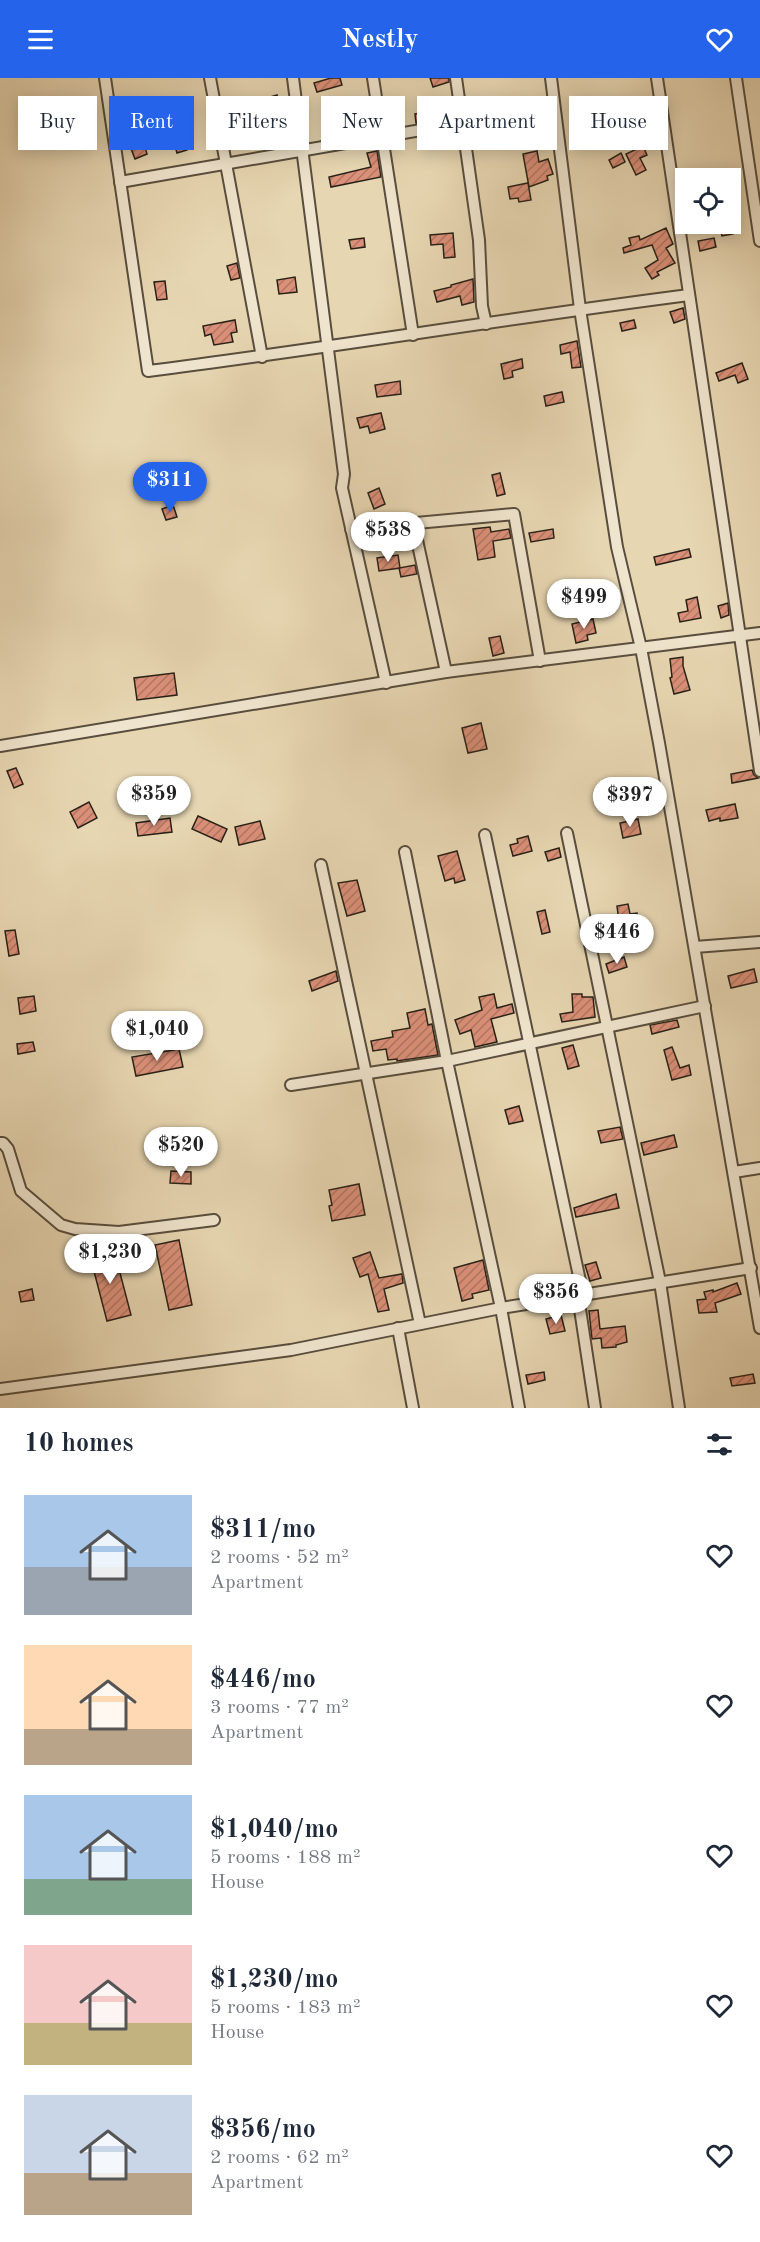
<!DOCTYPE html>
<html lang="en">
<head>
<meta charset="utf-8">
<style>
	body { margin:0; font-family:"Old Standard TT",serif; background:#f2f2f3; color:#1f2937; height:100vh; display:flex; flex-direction:column; font-size:22px; white-space:nowrap }
	* { box-sizing:border-box; margin:0 }
	p { font-size:20px; color:#747a83 }
	.icon { flex:none; width:33px; height:33px; fill:none; stroke:currentColor; stroke-width:2; stroke-linecap:round; stroke-linejoin:round }
	.map { position:relative; height:1330px; overflow:hidden }
	.drawer { display:flex; flex-direction:column; background:#fff; flex:1 }
	.drawer>* { flex:none }
	.banner { position:absolute; left:18px; top:18px; width:724px; height:54px; display:flex; gap:12px }
	.controls { position:absolute; left:675px; top:90px; display:grid; gap:12px }
	.controls a { display:grid; place-items:center; width:66px; height:66px; border-radius:0px; background:#fff; box-shadow:0 3px 15px #0003; font-size:30px }
	.price { position:absolute; translate:-50% -51px; padding:0 14px; border-radius:21px; background:#fff; color:#222; font-size:20px; line-height:39px; filter:drop-shadow(0 2px 3px #0008) }
	.price::after { content:''; position:absolute; left:50%; top:36px; width:18px; height:14px; margin-left:-9px; background:inherit; clip-path:polygon(0 0,100% 0,50% 100%) }
	.price.current { background:#2563eb; color:#fff }
	ul { padding:0; list-style:none }
	li { display:flex; align-items:center; gap:18px; height:150px; padding:0 24px }
	li span { display:grid; place-items:center; flex:none; width:168px; height:120px; border-radius:0px; color:#555 }
	li>.icon { margin-inline-start:auto }
	span .icon { width:72px; height:72px; fill:#fffc; stroke-width:1 }
	li b { font-size:26px }
	h2 { display:flex; justify-content:space-between; align-items:center; height:72px; padding:0 24px; font-size:26px }
	.chip { padding:0 21px; border-radius:0px; background:#fff; box-shadow:0 3px 15px #0003; font-size:21px; line-height:54px }
	.chip.current { background:#2563eb; color:#fff }
	header { display:flex; justify-content:space-between; align-items:center; height:78px; padding:0 24px; background:#2563eb; color:#fff; font-size:27px; font-weight:600 }
	.map>svg:first-child { display:block }
	.building { fill:url(#building-hatch); stroke:#282016; stroke-width:1.5 }
	.lines { fill:none; stroke-linecap:round; stroke-linejoin:round }
	.minor-casing { stroke:#584e3d; stroke-width:14 }
	.minor { stroke:#efe4cd; stroke-width:10 }
</style>
</head>
<body>
<header><svg class="icon" aria-label="menu" viewBox="0 0 24 24"><path d="M4 6h16M4 12h16M4 18h16"/></svg>Nestly<svg class="icon" aria-label="heart" viewBox="0 0 24 24"><path d="M12 20l-8-8c-3-5 5-10 8-4 3-6 11-1 8 4z"/></svg></header>
<div class="map">
<svg width="760" height="1330" viewBox="0 0 760 1330">
	<defs>
		<pattern id="building-hatch" width="6" height="6" patternUnits="userSpaceOnUse" patternTransform="scale(1.5)"><rect width="6" height="6" fill="#db9079"/><path d="M-1 1l2-2M0 6l6-6M5 7l2-2" fill="none" stroke="#b27562"/></pattern>
	</defs>
	<rect width="100%" height="100%" fill="#e7d6b2"/>
	<filter id="stains"><feTurbulence type="fractalNoise" baseFrequency=".00333" numOctaves="4"/><feColorMatrix values="0 0 0 0 .2 0 0 0 0 .09 0 0 0 0 .02 0 0 0 .5 -.17"/></filter>
	<radialGradient id="worn" r=".72"><stop offset=".6" stop-color="#630" stop-opacity="0"/><stop offset="1" stop-color="#630" stop-opacity=".3"/></radialGradient>
	<g class="building">
		<polygon points="331,0 340,0 342,7 317,14 314,5"/>
		<polygon points="430,0 449,0 449,4 433,9"/>
		<polygon points="277,17 279,24 288,21 291,40 278,44 275,33 271,34 267,20"/>
		<polygon points="451,20 453,29 420,34 419,26"/>
		<polygon points="362,30 365,45 357,47 354,32"/>
		<polygon points="161,32 164,47 170,46 172,56 186,52 188,61 184,62 187,72 177,75 173,61 144,66 147,76 135,81 130,68 126,69 125,65 144,58 142,50 148,49 146,34"/>
		<polygon points="434,33 435,42 416,45 415,36"/>
		<polygon points="614,33 618,43 602,49 598,39"/>
		<polygon points="355,44 356,54 332,58 331,47"/>
		<polygon points="643,68 647,77 640,80 646,92 636,97 626,76"/>
		<polygon points="377,73 381,99 331,109 329,99 371,89 367,75"/>
		<polygon points="537,73 539,84 548,81 553,96 547,98 548,102 529,109 523,76"/>
		<polygon points="621,75 625,84 613,90 609,82"/>
		<polygon points="528,105 531,122 519,124 518,120 510,121 508,109"/>
		<polygon points="719,146 730,146 733,156 722,158"/>
		<polygon points="666,150 673,166 666,170 675,185 657,194 659,197 652,201 645,190 658,182 652,167 624,175 623,170 631,167 629,160 639,158 640,162"/>
		<polygon points="453,155 455,179 444,180 443,166 431,167 430,157"/>
		<polygon points="364,160 365,169 351,171 349,162"/>
		<polygon points="714,160 716,169 700,173 698,163"/>
		<polygon points="237,185 240,200 231,202 227,188"/>
		<polygon points="295,199 297,214 279,216 277,202"/>
		<polygon points="473,201 474,224 462,227 460,218 437,224 434,213 451,209 451,207"/>
		<polygon points="165,203 167,221 157,222 154,204"/>
		<polygon points="683,230 685,241 674,245 670,234"/>
		<polygon points="235,242 237,254 231,255 233,264 214,267 211,256 205,258 203,248"/>
		<polygon points="634,242 636,250 622,253 620,245"/>
		<polygon points="577,263 581,289 572,290 570,274 561,276 560,267"/>
		<polygon points="522,281 523,290 512,293 513,299 504,301 501,286"/>
		<polygon points="742,285 748,301 738,305 735,297 719,303 716,295"/>
		<polygon points="400,303 401,316 377,319 375,307"/>
		<polygon points="562,314 564,324 546,328 544,318"/>
		<polygon points="381,335 385,351 370,355 368,348 360,350 357,340"/>
		<polygon points="500,395 505,416 497,418 492,397"/>
		<polygon points="379,410 385,426 374,431 368,415"/>
		<polygon points="173,427 177,439 166,442 162,431"/>
		<polygon points="490,449 491,454 509,451 511,460 493,463 495,479 478,482 473,451"/>
		<polygon points="553,451 554,460 531,464 529,455"/>
		<polygon points="689,471 691,479 656,487 654,479"/>
		<polygon points="398,477 400,490 379,493 377,480"/>
		<polygon points="415,487 417,496 401,499 399,490"/>
		<polygon points="575,512 576,522 563,524 561,514"/>
		<polygon points="697,519 701,540 680,544 678,535 688,533 686,522"/>
		<polygon points="728,525 729,537 721,540 718,528"/>
		<polygon points="593,541 596,555 587,557 588,562 576,565 572,546"/>
		<polygon points="500,558 504,575 493,578 489,560"/>
		<polygon points="683,579 683,588 690,612 674,616 670,600 672,599 670,581"/>
		<polygon points="174,595 177,617 137,622 134,600"/>
		<polygon points="481,645 487,671 468,675 462,650"/>
		<polygon points="16,690 23,706 14,710 7,693"/>
		<polygon points="752,692 754,697 758,700 732,705 731,696"/>
		<polygon points="89,724 97,740 78,750 70,734"/>
		<polygon points="735,726 738,740 720,743 720,740 709,743 706,732"/>
		<polygon points="198,738 227,751 221,764 192,751"/>
		<polygon points="170,740 172,754 138,758 136,745"/>
		<polygon points="638,741 641,756 623,760 620,745"/>
		<polygon points="260,743 265,761 239,767 235,749"/>
		<polygon points="528,758 532,773 513,778 510,767 518,765 517,761"/>
		<polygon points="559,770 561,779 548,783 545,774"/>
		<polygon points="457,773 465,802 455,805 454,800 445,803 438,778"/>
		<polygon points="357,802 365,833 347,838 338,805"/>
		<polygon points="628,826 630,836 637,835 640,848 632,850 633,857 621,859 617,828"/>
		<polygon points="545,832 550,854 542,856 537,834"/>
		<polygon points="15,852 19,876 9,878 5,853"/>
		<polygon points="624,879 627,889 609,895 606,886"/>
		<polygon points="754,891 757,904 731,910 728,898"/>
		<polygon points="336,893 338,903 312,913 309,903"/>
		<polygon points="494,916 497,930 512,926 514,935 491,941 497,964 475,969 471,952 460,956 455,942 482,932 479,919"/>
		<polygon points="572,916 582,916 582,919 593,919 595,939 562,944 560,936 573,934"/>
		<polygon points="34,918 36,933 20,936 18,920"/>
		<polygon points="425,931 428,947 432,946 438,977 397,983 397,981 388,982 386,971 373,973 371,963 393,959 392,953 410,950 407,935"/>
		<polygon points="677,942 679,949 652,956 650,947"/>
		<polygon points="33,964 35,973 18,976 17,966"/>
		<polygon points="573,967 579,988 568,991 562,970"/>
		<polygon points="672,969 680,990 689,987 691,997 672,1002 664,972"/>
		<polygon points="179,971 183,989 136,998 132,979"/>
		<polygon points="519,1028 523,1043 509,1046 505,1032"/>
		<polygon points="620,1049 623,1061 601,1065 598,1053"/>
		<polygon points="674,1057 677,1069 644,1077 641,1065"/>
		<polygon points="171,1093 191,1094 191,1106 170,1105"/>
		<polygon points="359,1106 365,1137 332,1143 329,1128 332,1127 329,1112"/>
		<polygon points="616,1116 619,1130 576,1139 574,1130"/>
		<polygon points="179,1162 192,1227 169,1232 155,1167"/>
		<polygon points="114,1172 131,1237 107,1243 90,1178"/>
		<polygon points="370,1174 379,1200 402,1196 403,1205 384,1211 389,1232 378,1234 368,1196 360,1199 353,1180"/>
		<polygon points="483,1182 489,1212 472,1216 473,1220 462,1223 454,1190"/>
		<polygon points="596,1184 601,1200 590,1203 585,1187"/>
		<polygon points="737,1205 741,1216 715,1225 717,1234 699,1235 697,1222 706,1221 704,1214 713,1212 713,1214"/>
		<polygon points="32,1211 34,1222 21,1224 19,1214"/>
		<polygon points="598,1232 600,1251 625,1248 627,1264 616,1267 616,1269 602,1270 601,1260 592,1261 589,1233"/>
		<polygon points="561,1237 565,1253 550,1256 546,1241"/>
		<polygon points="544,1294 545,1302 528,1306 526,1297"/>
		<polygon points="753,1296 755,1305 732,1308 730,1300"/>
	</g>
	<g class="lines">
		<g class="minor-casing">
			<g id="minor">
				<path d="M105,0L148,293C329,270 509,240 689,217"/>
				<polyline points="210,0 262,279"/>
				<polyline points="293,0 344,396 342,410 386,605"/>
				<polyline points="373,0 413,257"/>
				<polyline points="456,0 479,162 482,228 486,246"/>
				<polyline points="551,0 580,231 617,469 641,570 659,665 760,1250"/>
				<polyline points="657,0 760,693"/>
				<polyline points="736,0 760,163"/>
				<polyline points="120,104 554,29"/>
				<polyline points="413,444 446,594"/>
				<polyline points="351,451 514,436 540,583"/>
				<polyline points="0,668 446,594 760,555"/>
				<polyline points="567,755 660,1204 679,1330"/>
				<polyline points="485,757 583,1217"/>
				<polyline points="405,774 447,983 501,1230 519,1330"/>
				<polyline points="321,787 420,1246"/>
				<polyline points="695,869 760,864"/>
				<polyline points="291,1007 447,983 705,928"/>
				<polyline points="0,1065 3,1065 8,1071 21,1113 61,1147 75,1151 119,1154 214,1142"/>
				<polyline points="734,1094 760,1090"/>
				<polyline points="578,1218 595,1330"/>
				<polyline points="398,1250 413,1330"/>
				<polyline points="0,1311 291,1272 501,1230 751,1190"/>
			</g>
		</g>
		<use href="#minor" class="minor"/>
	</g>
	<rect width="100%" height="100%" filter="url(#stains)"/>
	<rect width="100%" height="100%" fill="url(#worn)"/>
</svg>
<div class="controls">
<a><svg class="icon" aria-label="locate" viewBox="0 0 24 24"><circle cx="12" cy="12" r="6"/><path d="M12 2v4M12 18v4M2 12h4M18 12h4"/></svg></a>
</div>
<b class="price current" style="left:170px;top:435px">$311</b>
<b class="price" style="left:388px;top:485px">$538</b>
<b class="price" style="left:584px;top:552px">$499</b>
<b class="price" style="left:154px;top:749px">$359</b>
<b class="price" style="left:630px;top:750px">$397</b>
<b class="price" style="left:617px;top:887px">$446</b>
<b class="price" style="left:157px;top:984px">$1,040</b>
<b class="price" style="left:181px;top:1100px">$520</b>
<b class="price" style="left:110px;top:1207px">$1,230</b>
<b class="price" style="left:556px;top:1247px">$356</b>
<div class="banner">
<a class="chip">Buy</a>
<a class="chip current">Rent</a>
<a class="chip">Filters</a>
<a class="chip">New</a>
<a class="chip">Apartment</a>
<a class="chip">House</a>
</div>
</div>
<section class="drawer">
<h2>10 homes<svg class="icon" aria-label="filters" viewBox="0 0 24 24"><path d="M4 7h16M4 17h16"/><circle cx="9" cy="7" r="2"/><circle cx="15" cy="17" r="2"/></svg></h2>
<ul>
<li><span style="background:linear-gradient(#a9c7e8 60%,#9aa5b1 0)"><svg class="icon" aria-label="home" viewBox="0 0 24 24"><path d="M3 11l9-7 9 7M6 9v11h12V9"/></svg></span><div><b>$311/mo</b><p>2 rooms · 52 m²</p><p>Apartment</p></div><svg class="icon" aria-label="heart" viewBox="0 0 24 24"><path d="M12 20l-8-8c-3-5 5-10 8-4 3-6 11-1 8 4z"/></svg></li>
<li><span style="background:linear-gradient(#ffd9b3 70%,#b9a48a 0)"><svg class="icon" aria-label="home" viewBox="0 0 24 24"><path d="M3 11l9-7 9 7M6 9v11h12V9"/></svg></span><div><b>$446/mo</b><p>3 rooms · 77 m²</p><p>Apartment</p></div><svg class="icon" aria-label="heart" viewBox="0 0 24 24"><path d="M12 20l-8-8c-3-5 5-10 8-4 3-6 11-1 8 4z"/></svg></li>
<li><span style="background:linear-gradient(#a9c7e8 70%,#7fa58c 0)"><svg class="icon" aria-label="home" viewBox="0 0 24 24"><path d="M3 11l9-7 9 7M6 9v11h12V9"/></svg></span><div><b>$1,040/mo</b><p>5 rooms · 188 m²</p><p>House</p></div><svg class="icon" aria-label="heart" viewBox="0 0 24 24"><path d="M12 20l-8-8c-3-5 5-10 8-4 3-6 11-1 8 4z"/></svg></li>
<li><span style="background:linear-gradient(#f6c9c9 65%,#c2b280 0)"><svg class="icon" aria-label="home" viewBox="0 0 24 24"><path d="M3 11l9-7 9 7M6 9v11h12V9"/></svg></span><div><b>$1,230/mo</b><p>5 rooms · 183 m²</p><p>House</p></div><svg class="icon" aria-label="heart" viewBox="0 0 24 24"><path d="M12 20l-8-8c-3-5 5-10 8-4 3-6 11-1 8 4z"/></svg></li>
<li><span style="background:linear-gradient(#c9d6e8 65%,#b9a48a 0)"><svg class="icon" aria-label="home" viewBox="0 0 24 24"><path d="M3 11l9-7 9 7M6 9v11h12V9"/></svg></span><div><b>$356/mo</b><p>2 rooms · 62 m²</p><p>Apartment</p></div><svg class="icon" aria-label="heart" viewBox="0 0 24 24"><path d="M12 20l-8-8c-3-5 5-10 8-4 3-6 11-1 8 4z"/></svg></li>
</ul>
</section>
</body>
</html>
